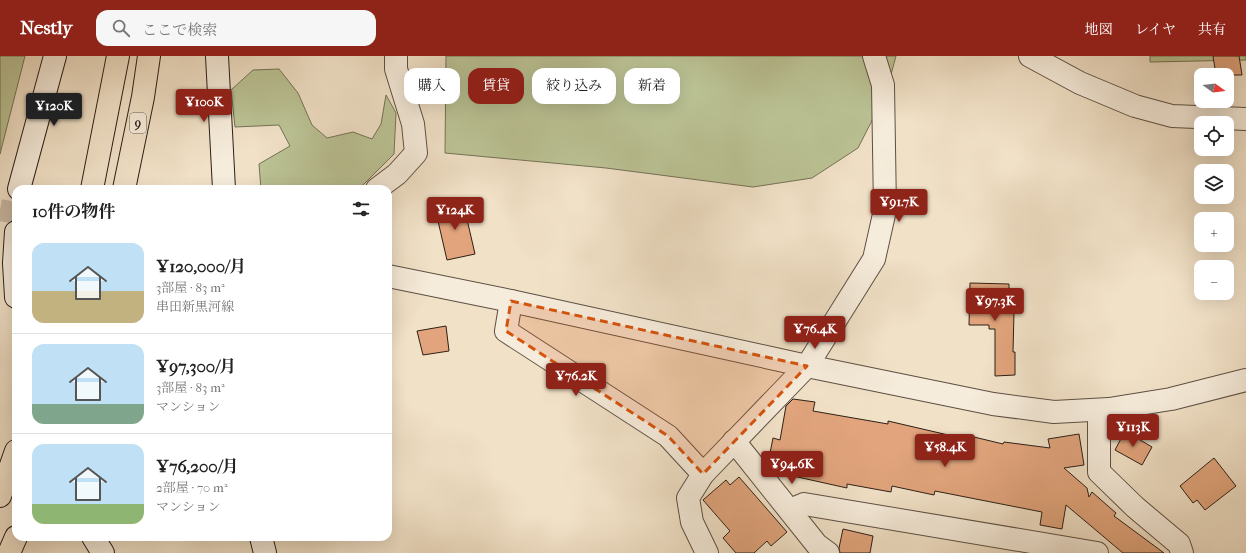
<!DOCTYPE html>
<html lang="ja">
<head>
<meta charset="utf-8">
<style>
	body { margin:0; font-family:"IM FELL French Canon","Noto Serif JP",serif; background:#f6f6f6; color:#222; height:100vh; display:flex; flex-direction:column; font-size:15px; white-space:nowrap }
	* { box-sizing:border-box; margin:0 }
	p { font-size:13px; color:#767676 }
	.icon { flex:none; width:22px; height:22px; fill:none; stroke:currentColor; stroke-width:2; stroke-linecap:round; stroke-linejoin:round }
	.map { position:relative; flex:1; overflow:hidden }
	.drawer { position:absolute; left:12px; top:129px; width:380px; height:356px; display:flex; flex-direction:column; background:#fff; border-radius:12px; box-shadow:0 4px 16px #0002 }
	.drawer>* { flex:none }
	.guide { position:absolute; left:404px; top:12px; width:380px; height:36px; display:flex; gap:8px }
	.needle { width:26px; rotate:105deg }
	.buttons { position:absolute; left:1194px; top:12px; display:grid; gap:8px }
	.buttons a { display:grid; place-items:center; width:40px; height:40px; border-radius:8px; background:#fff; box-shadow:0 4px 16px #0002; font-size:20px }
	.price { position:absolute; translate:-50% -34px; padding:0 9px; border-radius:4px; background:#8f2418; color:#fff; font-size:13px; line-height:26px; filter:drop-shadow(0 1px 2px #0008) }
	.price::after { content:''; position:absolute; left:50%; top:24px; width:12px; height:9px; margin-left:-6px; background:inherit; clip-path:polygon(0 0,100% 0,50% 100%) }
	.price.on { background:#222; color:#fff }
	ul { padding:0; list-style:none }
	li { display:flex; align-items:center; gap:12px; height:100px; padding:0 20px }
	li+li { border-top:1px solid #e0e0e0 }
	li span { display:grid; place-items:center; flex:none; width:112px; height:80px; border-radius:12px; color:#555 }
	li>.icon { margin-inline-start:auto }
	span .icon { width:48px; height:48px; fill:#fffc; stroke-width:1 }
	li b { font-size:17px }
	h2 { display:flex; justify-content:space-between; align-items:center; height:48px; padding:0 20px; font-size:17px }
	.pill { padding:0 14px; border-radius:12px; background:#fff; box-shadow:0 4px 16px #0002; font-size:14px; line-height:36px }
	.pill.on { background:#8f2418; color:#fff }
	header { display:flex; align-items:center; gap:24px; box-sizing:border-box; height:56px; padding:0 20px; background:#8f2418; color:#fff }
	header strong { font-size:19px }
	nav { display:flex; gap:22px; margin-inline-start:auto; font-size:14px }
	.search { width:280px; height:36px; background:#f6f6f6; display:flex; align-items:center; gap:10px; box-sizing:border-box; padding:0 14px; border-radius:12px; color:#767676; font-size:15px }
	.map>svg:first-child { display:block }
	.green { fill:#bbc395; stroke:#747256 }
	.building { fill:#e1a47c; stroke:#2c2017 }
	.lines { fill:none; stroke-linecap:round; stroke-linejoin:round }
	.tertiary-tunnel { stroke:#cabaa4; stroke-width:22; stroke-dasharray:22 11; stroke-linecap:butt }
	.minor-casing { stroke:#5d5043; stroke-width:24 }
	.tertiary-casing { stroke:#5d5043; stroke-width:24 }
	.secondary-casing { stroke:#2c2017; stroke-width:24 }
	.primary-casing { stroke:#2c2017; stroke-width:24 }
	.minor { stroke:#f6ecdb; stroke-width:22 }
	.tertiary { stroke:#f6ecdb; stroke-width:22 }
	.secondary { stroke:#f6ecdb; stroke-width:22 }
	.primary { stroke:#f1e1c7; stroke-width:22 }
	.marked { fill:#d5530d; fill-opacity:0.2; stroke:#d5530d; stroke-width:3; stroke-dasharray:8 5; stroke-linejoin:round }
	.labels { text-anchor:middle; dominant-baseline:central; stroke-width:3.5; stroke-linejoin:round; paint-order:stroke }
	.shield { fill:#f6ecdb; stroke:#695d52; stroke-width:1 }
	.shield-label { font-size:12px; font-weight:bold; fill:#2c2017 }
</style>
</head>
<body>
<header>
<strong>Nestly</strong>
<div class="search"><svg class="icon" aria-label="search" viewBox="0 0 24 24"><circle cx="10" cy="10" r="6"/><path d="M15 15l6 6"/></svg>ここで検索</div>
<nav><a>地図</a><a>レイヤ</a><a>共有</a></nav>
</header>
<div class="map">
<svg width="1246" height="497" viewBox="0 0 1246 497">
	<rect width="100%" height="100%" fill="#f1e1c7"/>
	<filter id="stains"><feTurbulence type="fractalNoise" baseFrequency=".005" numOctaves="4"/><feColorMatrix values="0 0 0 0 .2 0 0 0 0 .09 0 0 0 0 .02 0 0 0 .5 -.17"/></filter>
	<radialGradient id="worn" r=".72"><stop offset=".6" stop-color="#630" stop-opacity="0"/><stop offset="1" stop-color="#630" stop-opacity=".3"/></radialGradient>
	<g class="green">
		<polygon points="0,0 25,0 0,98"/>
		<polygon points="446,0 896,0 886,37 858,92 812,122 753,131 606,112 445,97"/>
		<polygon points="1150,0 1246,0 1246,4 1150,6"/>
		<polygon points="279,13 298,37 312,69 327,82 353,76 372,83 381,68 386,39 396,57 394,98 364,128 357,133 261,133 259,108 290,90 279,69 235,71 231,34 253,14"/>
	</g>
	<g class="building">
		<polygon points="1213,0 1239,0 1242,19 1216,19"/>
		<polygon points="463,146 475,198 447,204 435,152"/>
		<polygon points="970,227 1009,228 1009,256 1014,256 1013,296 1015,296 1015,319 995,320 995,273 989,273 989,269 969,269"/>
		<polygon points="446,270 449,295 423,299 417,275"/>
		<polygon points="793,343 815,346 813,355 888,368 888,365 974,385 974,381 1003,388 1004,386 1050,392 1048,383 1079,378 1084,409 1064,412 1087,432 1089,441 1092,436 1116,457 1114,460 1164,497 1123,497 1066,449 1062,473 1040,469 1042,456 935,435 934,439 892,430 891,436 847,428 847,432 775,416 768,407 773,382 780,384 786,350"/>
		<polygon points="1125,375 1152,391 1142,409 1115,394"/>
		<polygon points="1214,402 1236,430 1205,454 1197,444 1193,447 1180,430"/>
		<polygon points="739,421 787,476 771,490 767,485 754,497 736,497 723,482 730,475 703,444 726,424 730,429"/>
		<polygon points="843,473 873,480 870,497 840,497 839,492"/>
	</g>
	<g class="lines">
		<polyline class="tertiary-tunnel" points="0,154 16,157"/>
		<g class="minor-casing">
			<g id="minor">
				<polyline points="1030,0 1080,27 1135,50 1172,60 1246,63"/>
				<polyline points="377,133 397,118 416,97 413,68 396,13 396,0"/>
				<polyline points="511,245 506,275 668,380 703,418"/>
				<polyline points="1099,354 1099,416 1135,451 1179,488 1182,497"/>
				<polyline points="734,385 817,489 828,497"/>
				<polyline points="790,454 804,448 1097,497"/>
				<polyline points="707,497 692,466 688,442 703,418 807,310 874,203 885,154 883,29 874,0"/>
			</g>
		</g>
		<g class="tertiary-casing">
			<polyline id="tertiary" points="388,220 511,245 807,310 993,348 1054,356 1109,353 1171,343 1246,324"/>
		</g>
		<g class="secondary-casing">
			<g id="secondary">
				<polyline points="217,0 224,133"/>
				<polyline points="19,133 55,0"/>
				<polyline points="16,176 14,207 16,241"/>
				<polyline points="93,481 103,497"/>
				<polyline points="261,481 265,497"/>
			</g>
		</g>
		<g class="primary-casing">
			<g id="primary">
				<polyline points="92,133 118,0"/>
				<polyline points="124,133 143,41 149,0"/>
				<polyline points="0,440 16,395"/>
				<polyline points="9,497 16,481"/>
			</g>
		</g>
		<use href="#minor" class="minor"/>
		<use href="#tertiary" class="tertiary"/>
		<use href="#secondary" class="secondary"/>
		<use href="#primary" class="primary"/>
	</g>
	<path class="marked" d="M511,245L807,310L703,418L668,380L506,275Z"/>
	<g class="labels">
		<rect class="shield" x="130" y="57" width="16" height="20" rx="3"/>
		<g class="shield-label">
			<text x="138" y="67">9</text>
		</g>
	</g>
	<rect width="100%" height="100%" filter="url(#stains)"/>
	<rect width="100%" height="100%" fill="url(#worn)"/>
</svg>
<div class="buttons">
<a><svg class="needle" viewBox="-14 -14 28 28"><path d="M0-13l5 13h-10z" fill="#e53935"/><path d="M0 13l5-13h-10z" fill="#767676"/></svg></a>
<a><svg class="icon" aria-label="locate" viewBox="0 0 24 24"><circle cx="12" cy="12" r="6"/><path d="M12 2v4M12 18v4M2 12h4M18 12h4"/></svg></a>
<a><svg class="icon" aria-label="layers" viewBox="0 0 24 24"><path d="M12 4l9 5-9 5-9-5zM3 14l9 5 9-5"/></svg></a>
<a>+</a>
<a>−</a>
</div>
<b class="price" style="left:204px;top:67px">¥100K</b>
<b class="price on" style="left:54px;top:71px">¥120K</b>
<b class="price" style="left:899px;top:167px">¥91.7K</b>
<b class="price" style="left:455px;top:175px">¥124K</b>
<b class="price" style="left:995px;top:266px">¥97.3K</b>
<b class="price" style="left:815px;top:294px">¥76.4K</b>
<b class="price" style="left:576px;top:341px">¥76.2K</b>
<b class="price" style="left:1133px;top:392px">¥113K</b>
<b class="price" style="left:945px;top:412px">¥58.4K</b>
<b class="price" style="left:792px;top:429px">¥94.6K</b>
<div class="guide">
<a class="pill">購入</a>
<a class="pill on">賃貸</a>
<a class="pill">絞り込み</a>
<a class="pill">新着</a>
</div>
<section class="drawer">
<h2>10件の物件<svg class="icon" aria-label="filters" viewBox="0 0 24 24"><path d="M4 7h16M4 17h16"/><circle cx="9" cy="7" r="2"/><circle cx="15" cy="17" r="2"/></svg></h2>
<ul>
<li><span style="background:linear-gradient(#bfe0f5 60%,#c2b280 0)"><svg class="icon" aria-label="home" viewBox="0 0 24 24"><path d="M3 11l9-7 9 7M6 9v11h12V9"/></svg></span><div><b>¥120,000/月</b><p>3部屋 · 83 m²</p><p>串田新黒河線</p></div></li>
<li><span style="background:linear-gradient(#bfe0f5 75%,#7fa58c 0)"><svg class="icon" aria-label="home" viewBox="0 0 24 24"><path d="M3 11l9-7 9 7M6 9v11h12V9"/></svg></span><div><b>¥97,300/月</b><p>3部屋 · 83 m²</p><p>マンション</p></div></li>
<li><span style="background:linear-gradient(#bfe0f5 75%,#8fb573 0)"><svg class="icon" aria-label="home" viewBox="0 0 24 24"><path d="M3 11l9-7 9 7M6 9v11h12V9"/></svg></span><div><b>¥76,200/月</b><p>2部屋 · 70 m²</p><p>マンション</p></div></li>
</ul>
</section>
</div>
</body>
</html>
